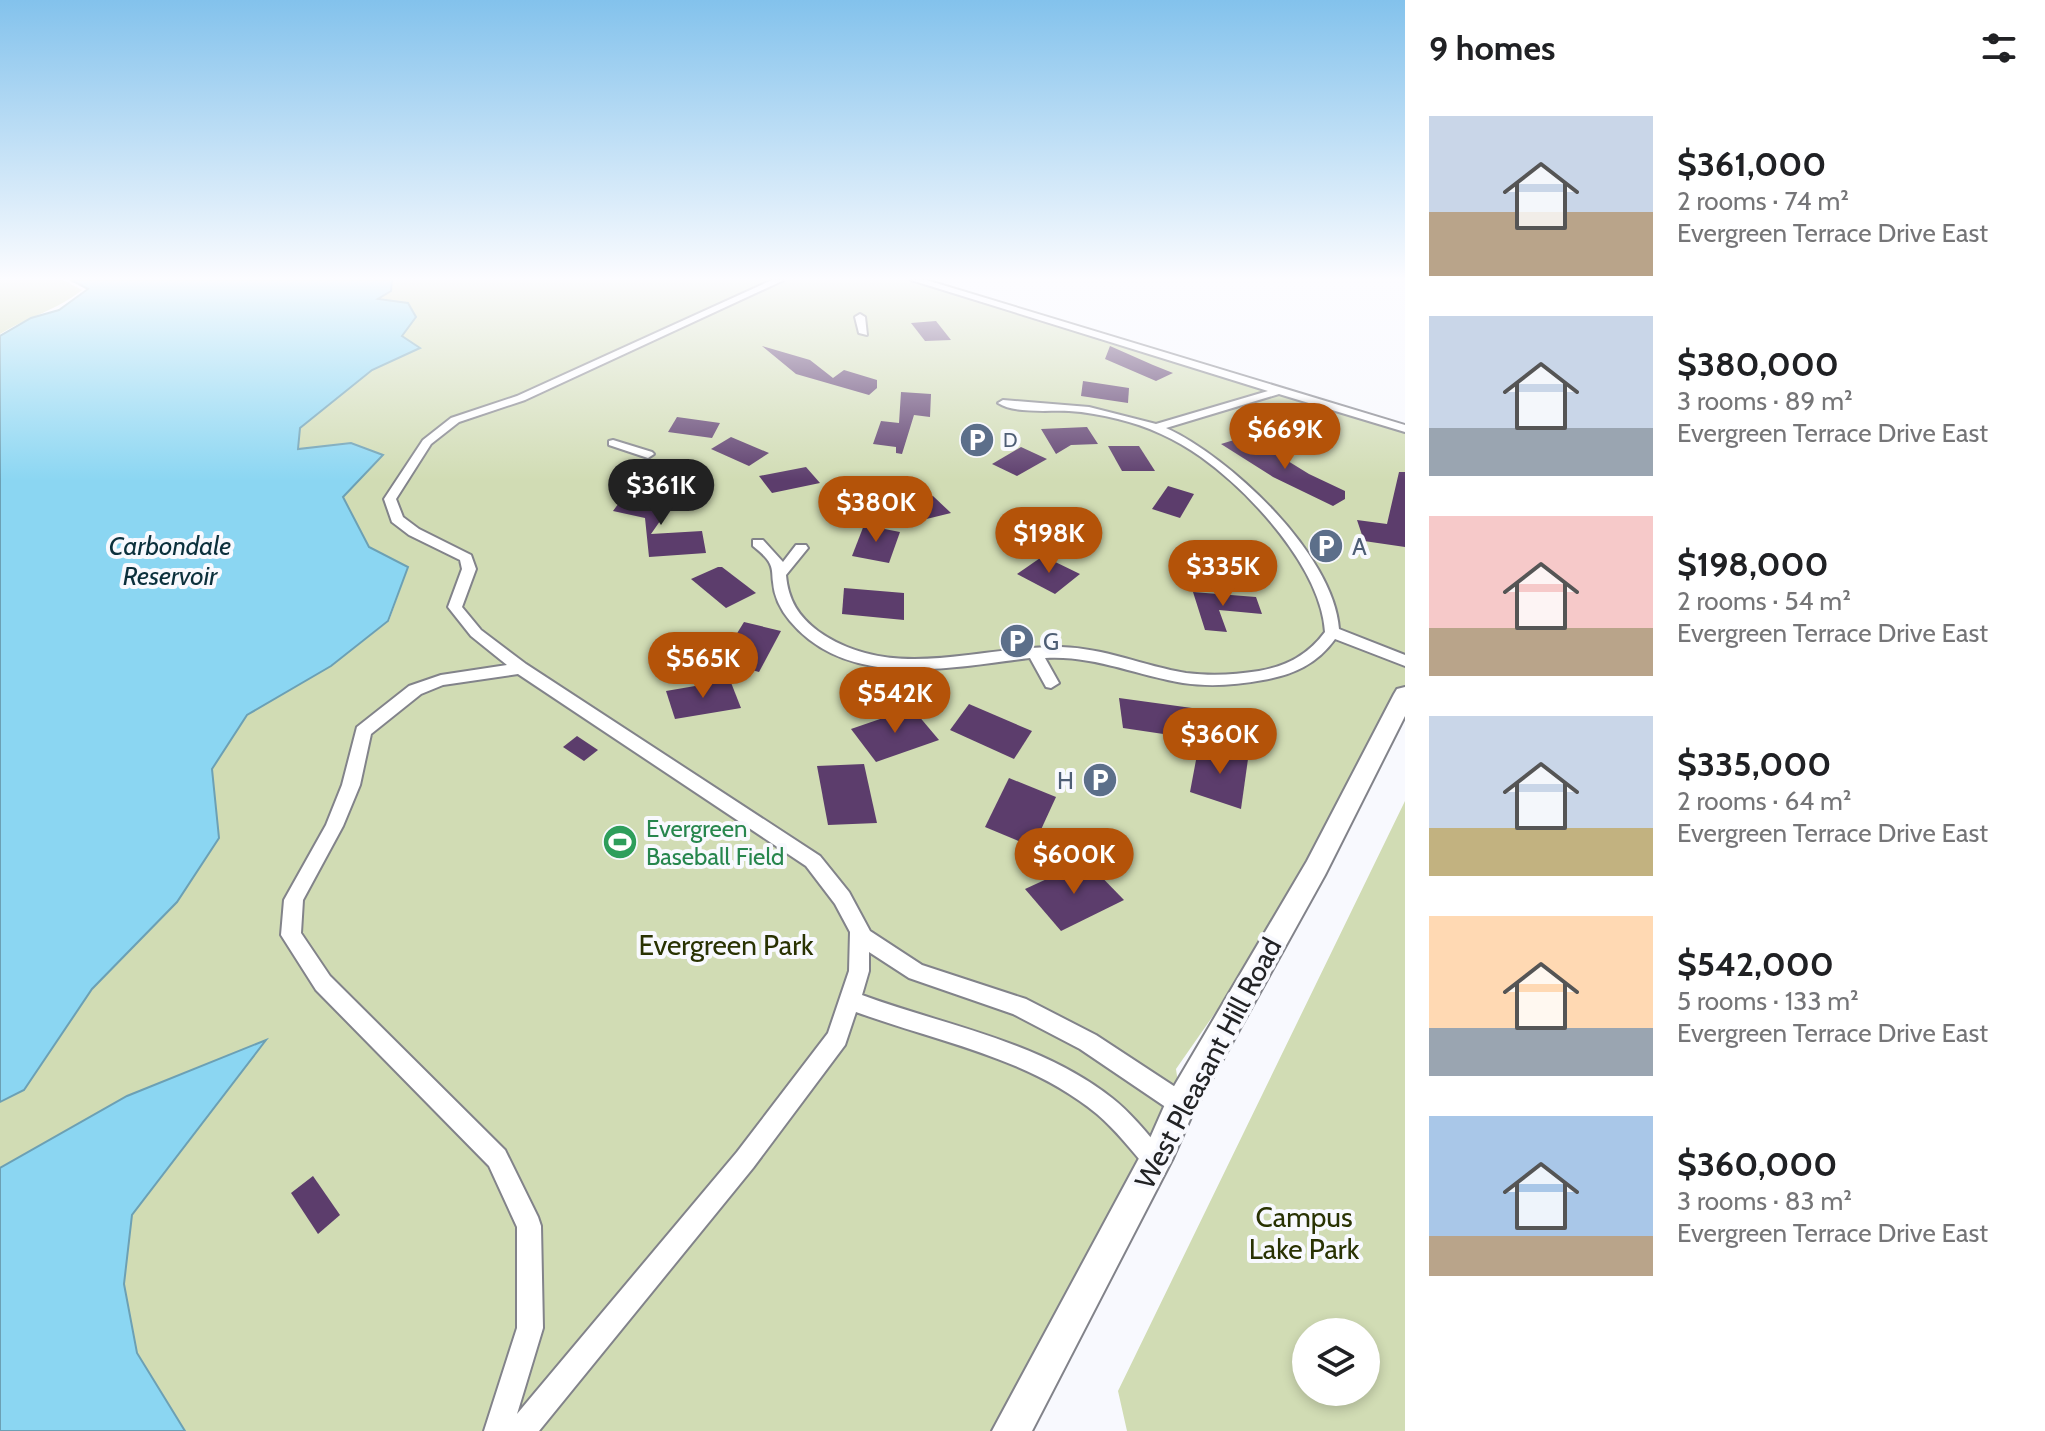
<!DOCTYPE html>
<html lang="en">
<head>
<meta charset="utf-8">
<style>
	body { margin:0; font-family:Cabin,sans-serif; background:#f6f6f6; color:#202124; height:100vh; display:flex; flex-direction:column; font-size:30px; white-space:nowrap }
	* { box-sizing:border-box; margin:0 }
	p { font-size:26px; color:#757577 }
	.icon { flex:none; width:44px; height:44px; fill:none; stroke:currentColor; stroke-width:2; stroke-linecap:round; stroke-linejoin:round }
	.map { position:relative; flex:1; overflow:hidden }
	.side { display:flex; flex-direction:column; background:#fff; width:640px }
	.side>* { flex:none }
	.buttons { position:absolute; left:1292px; top:1318px; display:grid; gap:16px }
	.buttons a { display:grid; place-items:center; width:88px; height:88px; border-radius:50%; background:#fff; box-shadow:0 4px 12px #0003; font-size:40px }
	.price { position:absolute; translate:-50% -68px; padding:0 18px; border-radius:28px; background:#b45309; color:#fff; font-size:26px; line-height:52px; filter:drop-shadow(0 2px 4px #0008) }
	.price::after { content:''; position:absolute; left:50%; top:48px; width:24px; height:18px; margin-left:-12px; background:inherit; clip-path:polygon(0 0,100% 0,50% 100%) }
	.price.active { background:#222; color:#fff }
	ul { padding:0; list-style:none }
	li { display:flex; align-items:center; gap:24px; height:200px; padding:0 24px }
	li span { display:grid; place-items:center; flex:none; width:224px; height:160px; border-radius:0px; color:#555 }
	li>.icon { margin-inline-start:auto }
	span .icon { width:96px; height:96px; fill:#fffc; stroke-width:1 }
	li b { font-size:34px }
	h2 { display:flex; justify-content:space-between; align-items:center; height:96px; padding:0 24px; font-size:34px }
	main { display:flex; flex:1; min-height:0 }
	.map>svg:first-child { display:block }
	.green { fill:#d1dcb4; fill-rule:evenodd }
	.water { fill:#8bd6f2; stroke:#6ca0b4; stroke-width:2 }
	.building { fill:#5c3d6c }
	.lines { fill:none; stroke-linecap:round; stroke-linejoin:round }
	.street-casing { stroke:#82838a; stroke-width:4 }
	.secondary-casing { stroke:#82838a; stroke-width:4 }
	.street { fill:#fff; fill-rule:evenodd }
	.secondary { fill:#fff; fill-rule:evenodd }
	.labels { text-anchor:middle; dominant-baseline:central; stroke-width:8; stroke-linejoin:round; paint-order:stroke }
	.far-service-label { font-size:20px; fill:#4e5e75; stroke:#f8f9fe; text-anchor:start }
	.service-label { font-size:24px; fill:#4e5e75; stroke:#f8f9fe; text-anchor:start }
	.leisure-label { font-size:24px; fill:#27864d; stroke:#f8f9fe; text-anchor:start }
	.water-label { font-size:26px; font-style:italic; fill:#0c303c; stroke:#f8f9fe }
	.near-park-label { font-size:28px; fill:#293202; stroke:#f8f9fe }
	.near-street-label { font-size:28px; fill:#222325; stroke:#f8f9fe }
</style>
</head>
<body>
<main>
<div class="map">
<svg width="1405" height="1431" viewBox="0 0 1405 1431">
	<rect width="100%" height="100%" fill="#f8f9fe"/>
	<g class="green">
		<path d="M0,280H63L82,290C57,310 28,317 0,334Z"/>
		<polygon points="392,280 915,280 1405,429 1405,694 1316,868 1176,1069 1181,1104 1010,1431 185,1431 137,1353 124,1284 132,1215 265,1041 127,1096 0,1168 0,1102 24,1090 92,989 177,902 218,838 211,769 247,715 331,666 389,621 408,567 369,547 343,496 382,456 351,443 298,450 300,428 372,370 419,348 401,336 376,299 391,291"/>
		<path d="M1405,801V1431H1127L1118,1391ZM1306,1332H1366V1392H1306Z"/>
	</g>
	<g class="water">
		<polygon points="71,280 392,280 391,291 378,299 408,303 416,317 402,336 420,348 372,370 300,428 298,449 351,443 383,455 343,497 369,547 408,567 388,621 331,666 247,715 212,769 219,838 177,902 92,989 24,1090 0,1102 0,336 31,318 59,310 88,289"/>
		<polygon points="266,1040 132,1215 124,1284 137,1353 185,1431 0,1431 0,1168 127,1096"/>
	</g>
	<g class="building">
		<polygon points="936,321 951,340 925,341 911,323"/>
		<polygon points="762,346 810,360 833,378 844,370 877,380 877,388 869,395 796,374"/>
		<polygon points="1110,346 1153,365 1173,373 1156,381 1105,359"/>
		<polygon points="1083,381 1129,388 1128,403 1081,396"/>
		<polygon points="901,392 931,394 930,417 914,415 902,454 896,453 896,447 873,444 881,421 899,423"/>
		<polygon points="677,417 720,423 712,438 668,432"/>
		<polygon points="1087,427 1098,444 1071,445 1056,454 1041,429"/>
		<polygon points="1247,436 1309,474 1345,491 1345,499 1333,506 1273,477 1221,444"/>
		<polygon points="731,437 769,453 749,466 711,449"/>
		<polygon points="1108,446 1139,446 1155,471 1122,471"/>
		<polygon points="1021,447 1047,459 1017,476 992,464"/>
		<polygon points="806,467 820,483 772,493 759,476"/>
		<polygon points="1399,472 1405,472 1405,547 1364,541 1357,520 1387,524"/>
		<polygon points="1168,486 1194,494 1180,518 1152,509"/>
		<polygon points="627,492 674,501 651,534 702,531 706,553 649,557 645,518 613,511"/>
		<polygon points="933,496 951,513 906,524 888,507"/>
		<polygon points="864,525 900,532 889,563 852,556"/>
		<polygon points="1043,556 1080,574 1055,594 1017,574"/>
		<polygon points="718,567 722,567 756,593 726,608 691,579"/>
		<polygon points="844,588 904,593 904,620 842,614"/>
		<polygon points="1193,592 1256,597 1262,614 1219,610 1227,632 1205,630"/>
		<polygon points="744,622 781,631 759,672 720,661"/>
		<polygon points="730,680 741,708 675,719 666,691"/>
		<polygon points="1119,698 1192,708 1197,739 1123,728"/>
		<polygon points="969,704 1032,731 1014,759 950,730"/>
		<polygon points="912,708 939,740 876,762 851,729"/>
		<polygon points="577,736 598,750 584,761 563,747"/>
		<polygon points="1199,744 1248,759 1241,809 1190,792"/>
		<polygon points="864,764 877,823 828,825 817,766"/>
		<polygon points="1009,778 1056,797 1033,847 985,827"/>
		<polygon points="1086,861 1124,900 1061,931 1025,889"/>
		<polygon points="313,1176 340,1215 318,1234 291,1193"/>
	</g>
	<g class="lines">
		<g class="street-casing">
			<g id="street">
				<path d="M772,280H784L525,400L459,422L431,444L396,499L403,517L419,529L471,555L476,569L462,607L481,630L526,664L820,856L849,892L870,931L922,965L1026,999L1096,1035L1189,1096L1192,1104L1189,1112L1181,1115L1173,1112L1080,1049L1013,1014L909,978L869,952V971L862,995C946,1026 1040,1041 1112,1098C1131,1113 1147,1133 1163,1152L1167,1160L1163,1168L1155,1172L1147,1168C1131,1150 1116,1130 1097,1114C1028,1057 938,1042 856,1012L845,1045L753,1168L539,1431H484L517,1328V1227L489,1166L316,990L281,935L284,900L326,825L342,785L357,727L409,686L441,675L507,665L471,636L448,607L462,569L460,560L409,535L392,522L384,499L423,440L451,418L517,396ZM518,674L806,866L835,904L850,932L849,971L828,1033L737,1152L517,1414L543,1328L541,1226L538,1217L505,1150L330,976L301,933L303,900L343,826L360,785L371,734L421,694L443,685Z"/>
				<path d="M911,280H926L1405,425V432L1279,394L1166,428C1230,457 1334,555 1339,629L1405,655V666L1335,639C1317,664 1293,675 1263,680C1236,685 1210,687 1183,683C1136,675 1093,655 1045,658L1059,683L1051,688L1046,687L1030,658C953,667 848,691 790,621C781,610 774,597 773,582C772,576 773,570 770,564C767,557 759,551 753,546V540H763L783,562L796,545H806L808,548L786,575C788,600 799,617 818,631C893,684 979,645 1061,647C1104,648 1144,666 1186,673C1211,676 1234,675 1259,671C1287,666 1308,655 1325,632C1321,568 1251,493 1201,457C1176,439 1147,426 1118,419C1102,415 1086,412 1069,411C1048,410 1015,414 998,403L1003,400L1089,407L1156,424L1268,391Z"/>
				<polygon points="860,314 865,317 867,335 859,333 855,317"/>
				<polygon points="613,440 652,452 654,454 648,458 609,445 609,441"/>
			</g>
		</g>
		<g class="secondary-casing">
			<polygon id="secondary" points="1405,687 1405,716 1325,875 1192,1115 1173,1158 1032,1431 992,1431 1151,1136 1170,1093 1307,861 1394,694 1397,689"/>
		</g>
		<use href="#street" class="street"/>
		<use href="#secondary" class="secondary"/>
	</g>
	<linearGradient id="sky" x2="0" y2="1"><stop stop-color="#83c2ec"/><stop offset="0.58" stop-color="#fcfcff"/><stop offset="1" stop-color="#fcfcff" stop-opacity="0"/></linearGradient>
	<rect width="1405" height="481" fill="url(#sky)"/>
	<defs>
		<g id="parking-disc" transform="scale(1.8)"><circle r="9.5" fill="#5c6f8a" stroke="#f8f9fe"/><path d="M-3.5-5.5H1a3.5 3.5 0 0 1 0 7H-1V5.5H-3.5ZM-1-3.4V-.6H.8a1.4 1.4 0 0 0 0-2.8Z" fill="#fff"/></g>
		<g id="stadium-disc" transform="scale(1.8)"><circle r="9.5" fill="#2e9e5b" stroke="#f8f9fe"/><path d="M0-5a6.5 5 0 1 0 0 10a6.5 5 0 1 0 0-10ZM-3.5-1.8h7v3.6h-7Z" fill="#fff"/></g>
	</defs>
	<g fill-rule="evenodd">
		<use href="#parking-disc" x="977" y="440"/>
		<use href="#parking-disc" x="1326" y="546"/>
		<use href="#parking-disc" x="1017" y="641"/>
		<use href="#parking-disc" x="1100" y="780"/>
		<use href="#stadium-disc" x="620" y="842"/>
	</g>
	<g class="labels">
		<g class="far-service-label">
			<text x="1003" y="440">D</text>
		</g>
		<g class="service-label">
			<text x="1352" y="546">A</text>
			<text x="1043" y="641">G</text>
			<text x="1074" y="780" text-anchor="end">H</text>
		</g>
		<g class="leisure-label">
			<text x="646" y="828">Evergreen<tspan x="646" dy="28">Baseball Field</tspan></text>
		</g>
		<g class="water-label">
			<text x="170" y="546">Carbondale<tspan x="170" dy="30">Reservoir</tspan></text>
		</g>
		<g class="near-park-label">
			<text x="726" y="945">Evergreen Park</text>
			<text x="1304" y="1217">Campus<tspan x="1304" dy="32">Lake Park</tspan></text>
		</g>
		<g class="near-street-label">
			<text transform="translate(1208 1063) rotate(-62)">West Pleasant Hill Road</text>
		</g>
	</g>
</svg>
<div class="buttons">
<a><svg class="icon" aria-label="layers" viewBox="0 0 24 24"><path d="M12 4l9 5-9 5-9-5zM3 14l9 5 9-5"/></svg></a>
</div>
<b class="price" style="left:1285px;top:471px">$669K</b>
<b class="price active" style="left:661px;top:527px">$361K</b>
<b class="price" style="left:876px;top:544px">$380K</b>
<b class="price" style="left:1049px;top:575px">$198K</b>
<b class="price" style="left:1223px;top:608px">$335K</b>
<b class="price" style="left:703px;top:700px">$565K</b>
<b class="price" style="left:895px;top:735px">$542K</b>
<b class="price" style="left:1220px;top:776px">$360K</b>
<b class="price" style="left:1074px;top:896px">$600K</b>
</div>
<section class="side">
<h2>9 homes<svg class="icon" aria-label="filters" viewBox="0 0 24 24"><path d="M4 7h16M4 17h16"/><circle cx="9" cy="7" r="2"/><circle cx="15" cy="17" r="2"/></svg></h2>
<ul>
<li><span style="background:linear-gradient(#c9d6e8 60%,#b9a48a 0)"><svg class="icon" aria-label="home" viewBox="0 0 24 24"><path d="M3 11l9-7 9 7M6 9v11h12V9"/></svg></span><div><b>$361,000</b><p>2 rooms · 74 m²</p><p>Evergreen Terrace Drive East</p></div></li>
<li><span style="background:linear-gradient(#c9d6e8 70%,#9aa5b1 0)"><svg class="icon" aria-label="home" viewBox="0 0 24 24"><path d="M3 11l9-7 9 7M6 9v11h12V9"/></svg></span><div><b>$380,000</b><p>3 rooms · 89 m²</p><p>Evergreen Terrace Drive East</p></div></li>
<li><span style="background:linear-gradient(#f6c9c9 70%,#b9a48a 0)"><svg class="icon" aria-label="home" viewBox="0 0 24 24"><path d="M3 11l9-7 9 7M6 9v11h12V9"/></svg></span><div><b>$198,000</b><p>2 rooms · 54 m²</p><p>Evergreen Terrace Drive East</p></div></li>
<li><span style="background:linear-gradient(#c9d6e8 70%,#c2b280 0)"><svg class="icon" aria-label="home" viewBox="0 0 24 24"><path d="M3 11l9-7 9 7M6 9v11h12V9"/></svg></span><div><b>$335,000</b><p>2 rooms · 64 m²</p><p>Evergreen Terrace Drive East</p></div></li>
<li><span style="background:linear-gradient(#ffd9b3 70%,#9aa5b1 0)"><svg class="icon" aria-label="home" viewBox="0 0 24 24"><path d="M3 11l9-7 9 7M6 9v11h12V9"/></svg></span><div><b>$542,000</b><p>5 rooms · 133 m²</p><p>Evergreen Terrace Drive East</p></div></li>
<li><span style="background:linear-gradient(#a9c7e8 75%,#b9a48a 0)"><svg class="icon" aria-label="home" viewBox="0 0 24 24"><path d="M3 11l9-7 9 7M6 9v11h12V9"/></svg></span><div><b>$360,000</b><p>3 rooms · 83 m²</p><p>Evergreen Terrace Drive East</p></div></li>
</ul>
</section>
</main>
</body>
</html>
